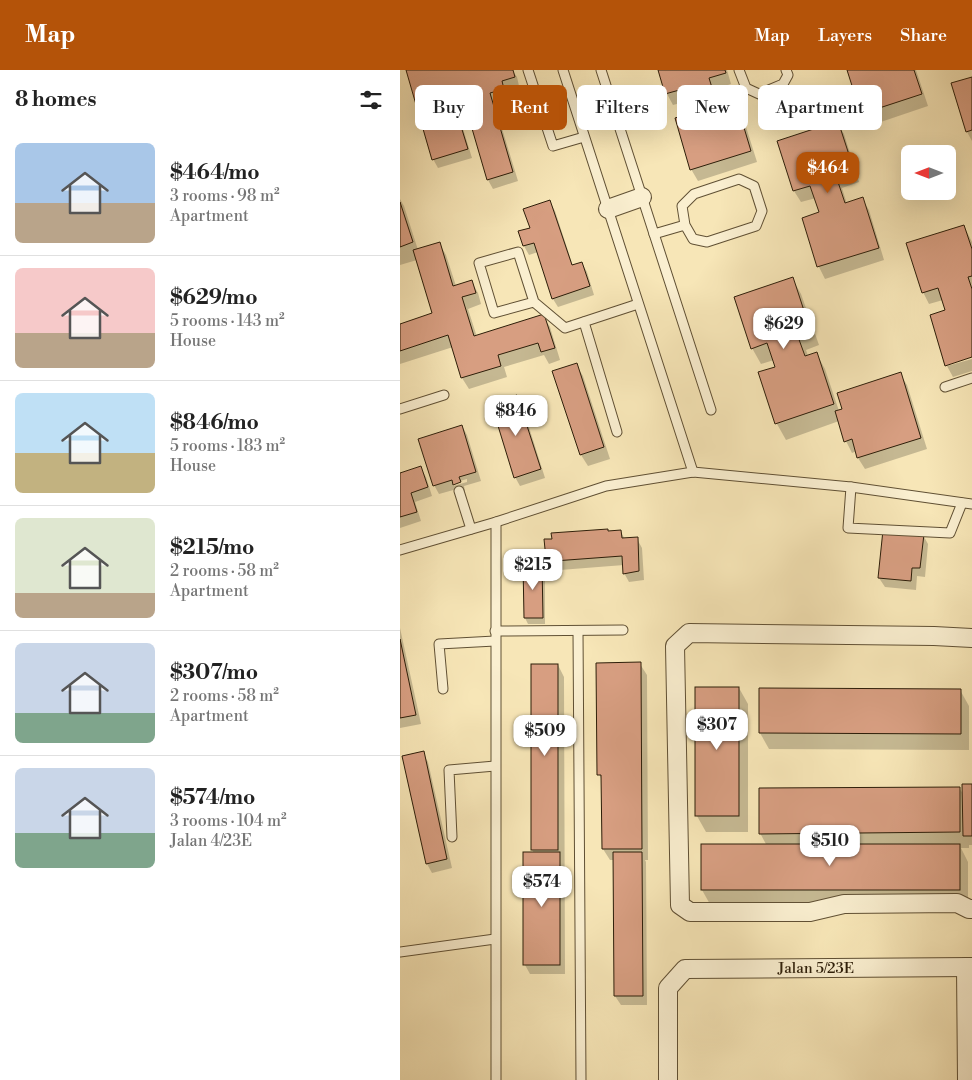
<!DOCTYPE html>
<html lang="en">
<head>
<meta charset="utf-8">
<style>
	body { margin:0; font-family:"Libre Bodoni",serif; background:#f6f6f6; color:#222; height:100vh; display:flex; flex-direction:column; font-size:19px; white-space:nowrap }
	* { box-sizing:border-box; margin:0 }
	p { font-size:16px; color:#767676 }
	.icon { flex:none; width:28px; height:28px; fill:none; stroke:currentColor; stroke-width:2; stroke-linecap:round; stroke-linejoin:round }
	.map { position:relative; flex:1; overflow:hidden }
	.sheet { display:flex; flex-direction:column; background:#fff; width:400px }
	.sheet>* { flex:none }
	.top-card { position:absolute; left:15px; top:15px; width:475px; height:45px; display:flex; gap:10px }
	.needle { width:32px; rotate:270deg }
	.buttons { position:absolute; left:501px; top:75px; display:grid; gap:10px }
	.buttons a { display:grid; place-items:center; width:55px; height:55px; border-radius:8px; background:#fff; box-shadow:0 5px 20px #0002; font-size:25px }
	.price { position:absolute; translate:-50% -42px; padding:0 11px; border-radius:10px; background:#fff; color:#222; font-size:16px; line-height:32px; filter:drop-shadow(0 1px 2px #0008) }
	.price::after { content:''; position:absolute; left:50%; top:30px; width:15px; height:11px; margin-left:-8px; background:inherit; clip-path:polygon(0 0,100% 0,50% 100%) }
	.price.selected { background:#b45309; color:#fff }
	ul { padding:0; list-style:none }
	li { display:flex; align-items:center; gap:15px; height:125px; padding:0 15px }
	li+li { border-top:1px solid #e0e0e0 }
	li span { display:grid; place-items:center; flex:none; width:140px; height:100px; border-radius:8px; color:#555 }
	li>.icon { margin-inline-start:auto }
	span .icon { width:60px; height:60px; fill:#fffc; stroke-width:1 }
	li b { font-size:21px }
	h2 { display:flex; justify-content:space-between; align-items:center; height:60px; padding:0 15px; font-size:21px }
	.pill { padding:0 18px; border-radius:8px; background:#fff; box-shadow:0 5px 20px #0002; font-size:18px; line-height:45px }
	.pill.selected { background:#b45309; color:#fff }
	header { display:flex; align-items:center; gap:30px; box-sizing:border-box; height:70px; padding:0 25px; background:#b45309; color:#fff }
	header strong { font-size:24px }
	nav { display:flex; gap:28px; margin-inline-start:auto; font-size:18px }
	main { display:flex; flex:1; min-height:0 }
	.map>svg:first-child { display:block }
	.shadow { fill:#0003; fill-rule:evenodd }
	.building { fill:#d79e81; stroke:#2d1e09 }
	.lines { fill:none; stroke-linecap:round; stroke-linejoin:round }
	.service-casing { stroke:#605034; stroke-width:11 }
	.minor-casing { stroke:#605034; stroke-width:20 }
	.service { stroke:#faefd0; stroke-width:9 }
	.minor { stroke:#faefd0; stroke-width:18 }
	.labels { text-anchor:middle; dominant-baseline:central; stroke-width:4; stroke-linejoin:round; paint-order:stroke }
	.street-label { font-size:15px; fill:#2d1e09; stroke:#faefd0 }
</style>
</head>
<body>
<header>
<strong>Map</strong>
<nav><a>Map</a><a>Layers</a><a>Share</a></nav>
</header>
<main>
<section class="sheet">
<h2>8 homes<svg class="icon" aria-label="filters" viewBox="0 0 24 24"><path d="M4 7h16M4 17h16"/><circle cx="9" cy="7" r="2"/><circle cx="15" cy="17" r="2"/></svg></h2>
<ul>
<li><span style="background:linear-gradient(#a9c7e8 60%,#b9a48a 0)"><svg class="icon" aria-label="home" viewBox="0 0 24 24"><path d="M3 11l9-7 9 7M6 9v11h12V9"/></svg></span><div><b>$464/mo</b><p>3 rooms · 98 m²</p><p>Apartment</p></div></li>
<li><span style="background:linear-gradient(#f6c9c9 65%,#b9a48a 0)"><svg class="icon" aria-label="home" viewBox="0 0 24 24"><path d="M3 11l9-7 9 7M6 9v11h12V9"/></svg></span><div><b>$629/mo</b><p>5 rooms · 143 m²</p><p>House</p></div></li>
<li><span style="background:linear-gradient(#bfe0f5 60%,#c2b280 0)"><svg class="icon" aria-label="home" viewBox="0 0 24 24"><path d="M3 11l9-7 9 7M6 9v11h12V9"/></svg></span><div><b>$846/mo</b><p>5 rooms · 183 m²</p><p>House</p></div></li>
<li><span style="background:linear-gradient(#dfe7d0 75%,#b9a48a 0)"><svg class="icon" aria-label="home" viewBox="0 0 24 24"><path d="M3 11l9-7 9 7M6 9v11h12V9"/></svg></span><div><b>$215/mo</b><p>2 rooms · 58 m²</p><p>Apartment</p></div></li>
<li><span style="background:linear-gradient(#c9d6e8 70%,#7fa58c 0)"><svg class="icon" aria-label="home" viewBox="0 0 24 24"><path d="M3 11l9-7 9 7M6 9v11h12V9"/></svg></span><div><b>$307/mo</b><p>2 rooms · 58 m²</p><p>Apartment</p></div></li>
<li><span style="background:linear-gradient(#c9d6e8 65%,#7fa58c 0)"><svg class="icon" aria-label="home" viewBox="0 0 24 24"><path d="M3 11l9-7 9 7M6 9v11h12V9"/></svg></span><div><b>$574/mo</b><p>3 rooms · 104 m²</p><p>Jalan 4/23E</p></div></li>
</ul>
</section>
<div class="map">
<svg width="572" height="1010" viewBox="0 0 572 1010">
	<rect width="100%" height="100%" fill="#f7e6b7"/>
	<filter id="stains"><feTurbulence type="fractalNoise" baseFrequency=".004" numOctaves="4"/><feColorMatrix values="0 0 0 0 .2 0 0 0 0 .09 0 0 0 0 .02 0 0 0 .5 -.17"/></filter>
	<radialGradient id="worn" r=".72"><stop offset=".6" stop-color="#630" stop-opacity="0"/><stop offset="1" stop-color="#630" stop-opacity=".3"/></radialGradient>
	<g class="shadow">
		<polygon points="7,0 112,0 117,7 119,16 106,20 108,28 94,32 118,111 93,119 88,110 70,47 60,49 72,88 38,98 33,89"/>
		<polygon points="259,0 327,0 331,14 315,19 320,37 336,33 342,44 357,92 298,111 291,99 292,44 288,31 273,35 267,24"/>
		<polygon points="448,0 516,0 528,36 469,56 462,44"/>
		<polygon points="572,8 572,71 567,62"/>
		<polygon points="437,53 444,64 459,112 442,118 447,134 462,129 469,140 484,190 425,209 419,197 403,149 420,143 416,128 401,132 394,121 378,72"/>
		<polygon points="0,129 4,136 18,180 39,173 46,185 56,216 71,211 78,223 81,234 68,239 77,267 143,246 150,257 160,290 149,294 144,285 104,297 107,307 69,319 62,308 53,277 0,294 0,255 34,244 17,190 0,195"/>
		<polygon points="150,132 155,141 173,196 182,193 187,202 194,225 158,237 153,229 138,182 129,185 124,176 120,162 131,158"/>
		<polygon points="564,156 572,172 572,286 547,294 547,296 547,241 543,230 529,234 523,222"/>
		<polygon points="392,208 401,224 419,275 406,280 408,286 416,283 425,299 439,341 500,304 507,315 527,379 465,399 458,388 457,381 452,383 446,371 439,351 386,370 377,354 360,303 376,298 374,290 361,294 352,278"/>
		<polygon points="572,289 572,301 553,307 547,296"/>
		<polygon points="176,295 183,306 210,389 188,396 181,385"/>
		<polygon points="117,326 122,335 145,408 120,416 115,407"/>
		<path d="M62,356L67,365L81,411L64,416L65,421L60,423L57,419L39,424L34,415ZM67,409V412L53,416V413Z"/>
		<polygon points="21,398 26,407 32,426 15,432 21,451 0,458 0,405"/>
		<polygon points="220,461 225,469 237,469 242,478 244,510 229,512 224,503 224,495 160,500 159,497 152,498 147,489 208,462"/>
		<polygon points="523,465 528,474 525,507 517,506 516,520 485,517 479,508"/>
		<polygon points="141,495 145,501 145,554 128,554 125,548 124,496"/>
		<polygon points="0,558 21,654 0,658"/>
		<polygon points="240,594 247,605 248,790 245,790 246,792 247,935 221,935 215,926 214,790 210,790 203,779 203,712 199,704"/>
		<polygon points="158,595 164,607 165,904 130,904 125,895 134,783 132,780"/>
		<polygon points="339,618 348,634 348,762 306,762 297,746"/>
		<polygon points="560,620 569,636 569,680 369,679 360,663"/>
		<polygon points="23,683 28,692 52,798 32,803 27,794"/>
		<polygon points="572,715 572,775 569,775 569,778 561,778 568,792 568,836 311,836 302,820 367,776 360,763 559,718 564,725"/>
	</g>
	<g class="building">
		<polygon points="6,0 113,0 115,7 102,11 104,19 90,23 113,102 87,110 66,38 56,40 68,79 32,90"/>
		<polygon points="258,0 325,0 326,3 309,8 318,37 336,31 351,81 290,100 275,48 290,43 283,19 265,24"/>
		<polygon points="447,0 514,0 522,24 461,44"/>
		<polygon points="572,7 572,60 566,62 551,13"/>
		<polygon points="438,51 454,100 436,106 445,133 463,127 479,178 417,197 402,148 419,142 410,116 393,121 377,71"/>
		<polygon points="150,130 172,195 182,192 190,216 152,229 134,173 123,176 118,161 130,158 123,139"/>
		<polygon points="0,132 13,172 0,177"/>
		<polygon points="564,155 572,179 572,206 568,207 572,219 572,287 545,296 530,245 545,240 538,218 522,223 506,173"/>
		<polygon points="40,172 53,216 72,210 76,223 62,227 74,266 144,244 155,278 141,282 138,273 98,285 101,296 61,308 48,265 0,281 0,254 32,243 13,180"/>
		<polygon points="393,207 410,259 397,264 405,286 417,282 434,334 375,354 358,302 375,297 367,273 351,279 334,227"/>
		<polygon points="177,293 204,377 180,385 152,301"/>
		<polygon points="501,302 521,368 457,388 452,369 444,372 435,341 442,339 437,323"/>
		<polygon points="117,325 141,399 114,408 91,333"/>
		<polygon points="62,355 76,402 59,407 61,412 53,415 52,410 33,416 18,369"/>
		<polygon points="21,396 28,417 11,423 17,442 0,447 0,403"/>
		<polygon points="208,459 208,461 221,460 222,468 238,467 239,501 223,504 222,486 154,491 154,489 146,489 144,469 152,469 151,463"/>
		<polygon points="483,460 524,464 520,498 512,498 511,511 478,508"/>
		<polygon points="123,494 142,494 143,548 124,548"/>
		<polygon points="0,569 16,645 0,648"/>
		<polygon points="241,592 242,779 202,779 201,705 197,705 196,593"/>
		<rect x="131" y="594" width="27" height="186"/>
		<rect x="295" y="617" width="44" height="129"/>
		<polygon points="359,618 561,619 561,664 359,663"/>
		<polygon points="24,681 47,789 26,794 2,686"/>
		<polygon points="562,714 572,714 572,766 563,766"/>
		<polygon points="560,717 560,762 359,764 359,718"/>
		<rect x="301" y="774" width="259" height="46"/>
		<rect x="123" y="782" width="37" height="113"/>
		<polygon points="213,782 242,782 243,926 214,926"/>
	</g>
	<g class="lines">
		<g class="service-casing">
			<g id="service">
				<polyline points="128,0 153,76 184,67"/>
				<polyline points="163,0 293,402"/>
				<polyline points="201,0 311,340"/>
				<polyline points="339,0 346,18 359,24 383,14 388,5 386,0"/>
				<polyline points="254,164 285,155 282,136 294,124 339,109 354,116 362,141 356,156 307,172 293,169 285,155"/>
				<polyline points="134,232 118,182 79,193 94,243 134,232 165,258 238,234"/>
				<polyline points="184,252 217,362"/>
				<polyline points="545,317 572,308"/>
				<polyline points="0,339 44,325"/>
				<polyline points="451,417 448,458 550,463 562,433"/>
				<polyline points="59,421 71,459"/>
				<polyline points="96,452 96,1010"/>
				<polyline points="0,480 96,452 206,416 293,402 451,417 572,434"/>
				<polyline points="95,561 223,560"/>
				<polyline points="178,561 181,1010"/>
				<polyline points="43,619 39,574 95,571"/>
				<polyline points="52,767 49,700 95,696"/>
				<polyline points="0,882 95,869"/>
			</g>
		</g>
		<g class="minor-casing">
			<g id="minor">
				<polyline points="208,139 242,127"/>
				<polyline points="572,568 534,566 289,563 275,576 280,835 290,842 410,842 444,834 557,833 569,839 572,839"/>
				<polyline points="566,897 567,1010"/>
				<polyline points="268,1010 268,918 285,899 572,897"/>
			</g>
		</g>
		<use href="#service" class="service"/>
		<use href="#minor" class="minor"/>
	</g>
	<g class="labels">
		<g class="street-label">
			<text x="416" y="898">Jalan 5/23E</text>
		</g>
	</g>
	<rect width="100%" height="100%" filter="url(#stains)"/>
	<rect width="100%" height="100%" fill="url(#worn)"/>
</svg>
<div class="buttons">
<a><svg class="needle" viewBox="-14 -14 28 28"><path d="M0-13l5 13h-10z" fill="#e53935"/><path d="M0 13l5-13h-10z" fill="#767676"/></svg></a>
</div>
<b class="price selected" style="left:428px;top:124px">$464</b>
<b class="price" style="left:384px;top:280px">$629</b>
<b class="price" style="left:116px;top:367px">$846</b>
<b class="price" style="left:133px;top:521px">$215</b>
<b class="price" style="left:317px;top:681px">$307</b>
<b class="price" style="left:145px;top:687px">$509</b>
<b class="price" style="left:430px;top:797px">$510</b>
<b class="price" style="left:142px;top:838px">$574</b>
<div class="top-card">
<a class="pill">Buy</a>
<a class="pill selected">Rent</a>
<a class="pill">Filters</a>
<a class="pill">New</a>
<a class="pill">Apartment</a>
</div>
</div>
</main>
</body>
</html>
